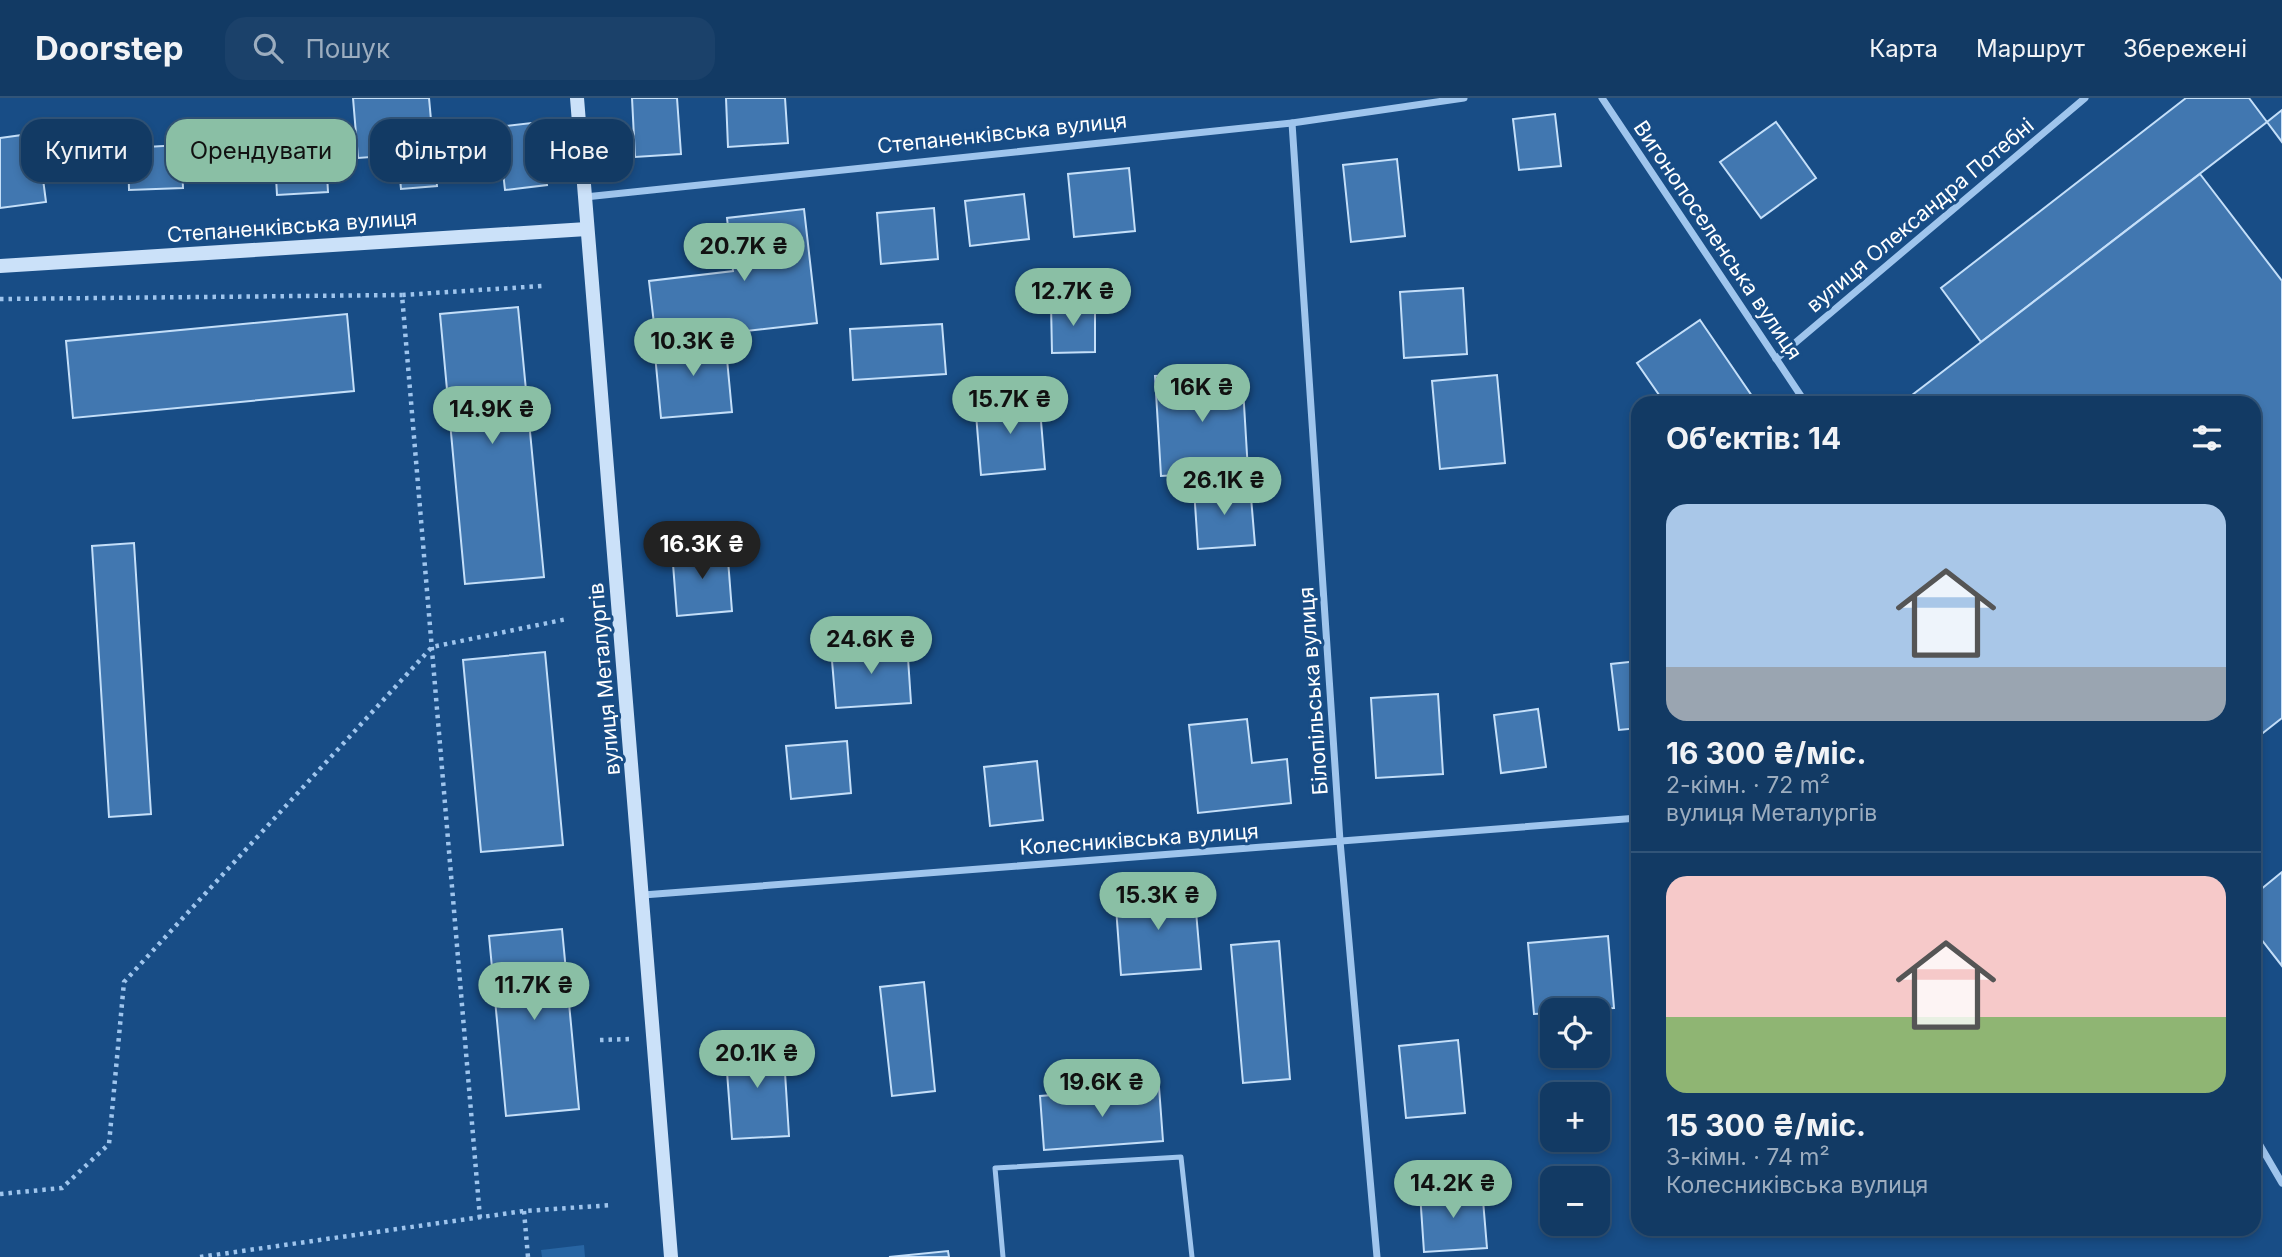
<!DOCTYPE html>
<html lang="uk">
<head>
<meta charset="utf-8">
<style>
	body { margin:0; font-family:Inter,sans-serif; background:#1b416a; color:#f1f3f6; height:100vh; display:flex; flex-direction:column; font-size:26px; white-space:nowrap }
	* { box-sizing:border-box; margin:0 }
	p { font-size:23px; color:#9cadbf }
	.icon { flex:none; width:38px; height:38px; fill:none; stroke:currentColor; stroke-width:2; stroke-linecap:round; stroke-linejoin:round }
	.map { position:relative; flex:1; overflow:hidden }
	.panel { position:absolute; left:1631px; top:298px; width:630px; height:840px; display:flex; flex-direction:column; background:#123a64; border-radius:21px; box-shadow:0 4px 10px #0003,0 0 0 2px #315478 }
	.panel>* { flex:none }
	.banner { position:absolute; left:21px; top:21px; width:665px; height:63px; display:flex; gap:14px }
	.tools { position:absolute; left:1540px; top:900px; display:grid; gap:14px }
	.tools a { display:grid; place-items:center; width:70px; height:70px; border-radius:14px; background:#123a64; box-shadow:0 4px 10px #0003,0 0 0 2px #315478; font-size:35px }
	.price { position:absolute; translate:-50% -60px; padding:0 16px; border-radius:24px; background:#8abfa5; color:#111; font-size:23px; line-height:46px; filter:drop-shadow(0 2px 4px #0008) }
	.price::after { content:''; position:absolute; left:50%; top:42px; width:21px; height:16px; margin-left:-10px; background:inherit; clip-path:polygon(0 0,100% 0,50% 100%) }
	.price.on { background:#222; color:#fff }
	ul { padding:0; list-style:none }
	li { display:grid; align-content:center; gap:14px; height:371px; padding:0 35px }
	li+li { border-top:2px solid #315478 }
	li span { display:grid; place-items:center; height:217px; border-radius:21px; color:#555 }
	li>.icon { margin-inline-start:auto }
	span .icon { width:126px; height:126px; fill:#fffc; stroke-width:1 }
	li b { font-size:30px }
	h2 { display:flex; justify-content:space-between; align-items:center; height:84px; padding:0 35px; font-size:30px }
	.pill { padding:0 24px; border-radius:21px; background:#123a64; box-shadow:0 4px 10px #0003,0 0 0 2px #315478; font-size:24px; line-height:63px }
	.pill.on { background:#8abfa5; color:#111 }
	header { display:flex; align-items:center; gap:42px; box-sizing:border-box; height:98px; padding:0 35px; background:#123a64; border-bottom:2px solid #315478 }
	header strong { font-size:33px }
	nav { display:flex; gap:38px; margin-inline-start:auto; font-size:24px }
	.search { width:490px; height:63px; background:#1b416a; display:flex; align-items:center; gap:18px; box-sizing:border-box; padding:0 24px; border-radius:21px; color:#9cadbf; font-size:26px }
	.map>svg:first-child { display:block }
	.green { fill:#2865a3 }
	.building { fill:#4177b0; stroke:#c4dff9; stroke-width:2 }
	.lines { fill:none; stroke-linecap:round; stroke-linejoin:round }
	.path { stroke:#9fc5ed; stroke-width:4.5; stroke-dasharray:3.5 5; stroke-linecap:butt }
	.service { stroke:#9fc5ed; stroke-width:5 }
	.minor { stroke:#9fc5ed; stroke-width:7 }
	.secondary { stroke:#cbe1f9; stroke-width:14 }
	.labels { text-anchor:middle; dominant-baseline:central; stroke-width:6; stroke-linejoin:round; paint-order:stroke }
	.street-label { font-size:21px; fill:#fff; stroke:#184d86 }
</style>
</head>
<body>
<header>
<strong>Doorstep</strong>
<div class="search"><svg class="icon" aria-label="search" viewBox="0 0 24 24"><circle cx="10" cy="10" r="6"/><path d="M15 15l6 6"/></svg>Пошук</div>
<nav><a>Карта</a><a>Маршрут</a><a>Збережені</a></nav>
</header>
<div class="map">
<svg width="2282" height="1159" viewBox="0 0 2282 1159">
	<rect width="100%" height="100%" fill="#184d86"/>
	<polygon class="green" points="584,1147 585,1159 542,1159 541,1152"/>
	<g class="building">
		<polygon points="353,0 429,0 437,88 401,91 398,57 358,60"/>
		<polygon points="632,0 677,0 681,56 635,59"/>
		<polygon points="726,0 785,0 788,45 728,49"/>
		<polygon points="2186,0 2249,0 2267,24 1981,244 1941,190"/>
		<polygon points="2282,12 2282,44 2267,24"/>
		<polygon points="1555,16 1561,68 1519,72 1513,21"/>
		<polygon points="324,23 328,94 277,97 273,26"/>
		<polygon points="540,24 547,87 505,92 498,29"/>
		<polygon points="1776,24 1816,80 1761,120 1720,64"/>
		<polygon points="37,35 46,104 0,110 0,40"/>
		<polygon points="181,47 183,90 129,92 128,50"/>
		<polygon points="1397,61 1405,138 1351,144 1343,67"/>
		<polygon points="1129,70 1135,133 1074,139 1068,76"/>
		<polygon points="2200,76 2282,183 2282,620 2254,642 2254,304 1903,304"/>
		<polygon points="1024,96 1029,141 970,148 965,103"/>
		<polygon points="934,110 938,161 881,166 877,115"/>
		<polygon points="804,111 817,225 656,243 649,183 733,173 727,120"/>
		<polygon points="1463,190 1467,256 1404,260 1400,194"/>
		<polygon points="1095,205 1095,254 1052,255 1051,206"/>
		<polygon points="518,209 544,479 465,486 440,216"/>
		<polygon points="347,216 354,293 73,320 66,243"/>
		<polygon points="1700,222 1752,298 1742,304 1664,304 1637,265"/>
		<polygon points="942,226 946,276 853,282 850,231"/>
		<polygon points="725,240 732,314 661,320 654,246"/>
		<polygon points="1242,273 1248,373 1161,378 1155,278"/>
		<polygon points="1497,277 1505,365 1440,371 1432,283"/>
		<polygon points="1039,299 1045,371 981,377 975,304"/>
		<polygon points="1250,387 1255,447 1198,451 1194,391"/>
		<polygon points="134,445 151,716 109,719 92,448"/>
		<polygon points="727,449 732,513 677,518 672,453"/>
		<polygon points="907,545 911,605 836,610 831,551"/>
		<polygon points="545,554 563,747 481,754 463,562"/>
		<polygon points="1638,563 1638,630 1619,632 1611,566"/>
		<polygon points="1438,596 1443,676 1376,680 1371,600"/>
		<polygon points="1538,611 1546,669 1501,675 1494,617"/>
		<polygon points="1247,621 1252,665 1287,661 1291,705 1198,715 1189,627"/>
		<polygon points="847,643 851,695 791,701 786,648"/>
		<polygon points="1037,663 1043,722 990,728 984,669"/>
		<polygon points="2282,774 2282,868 2254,832 2254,797"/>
		<polygon points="1194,790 1201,871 1121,877 1115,796"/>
		<polygon points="562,831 579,1011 506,1018 489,838"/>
		<polygon points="1608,838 1614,910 1552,912 1552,915 1534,916 1528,845"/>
		<polygon points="1279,843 1290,981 1243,985 1231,847"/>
		<polygon points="924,884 935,993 892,998 880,889"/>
		<polygon points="1458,942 1465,1015 1406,1020 1399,948"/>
		<polygon points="783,943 789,1038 732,1041 725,947"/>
		<polygon points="1159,989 1163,1043 1044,1052 1040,998"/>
		<polygon points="1482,1090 1487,1150 1424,1154 1420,1095"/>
		<polygon points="948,1153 949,1159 889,1159"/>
	</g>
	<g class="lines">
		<g class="path">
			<polyline points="0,201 402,197"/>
			<polyline points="600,942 631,941"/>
			<polyline points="0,1096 62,1090 109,1046 124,884 432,549 567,521"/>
			<polyline points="524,1113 528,1159"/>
			<polyline points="480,1120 402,197 542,188"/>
			<polyline points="200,1159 524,1113 613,1107"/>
		</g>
		<polyline class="service" points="1003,1159 995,1070 1181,1059 1192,1159"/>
		<g class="minor">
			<polyline points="1602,0 1805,304"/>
			<polyline points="1292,25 1340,743 1377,1159"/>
			<polyline points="585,99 1292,25 1464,0"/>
			<polyline points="1776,261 2085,0"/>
			<polyline points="643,797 1638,720"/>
			<polyline points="2254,1037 2282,1085"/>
		</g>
		<g class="secondary">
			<polyline points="577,0 671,1159"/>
			<polyline points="0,168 587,131"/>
		</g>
	</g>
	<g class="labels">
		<g class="street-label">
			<text transform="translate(1002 35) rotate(-6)">Степаненківська вулиця</text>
			<text transform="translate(1920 117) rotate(-40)">вулиця Олександра Потебні</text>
			<text transform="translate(292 128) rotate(-4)">Степаненківська вулиця</text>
			<text transform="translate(1718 142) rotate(56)">Вигонопоселенська вулиця</text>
			<text transform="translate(604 581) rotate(-95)">вулиця Металургів</text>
			<text transform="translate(1313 593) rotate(-94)">Білопільська вулиця</text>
			<text transform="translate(1139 741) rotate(-4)">Колесниківська вулиця</text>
		</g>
	</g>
</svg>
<div class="tools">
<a><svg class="icon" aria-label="locate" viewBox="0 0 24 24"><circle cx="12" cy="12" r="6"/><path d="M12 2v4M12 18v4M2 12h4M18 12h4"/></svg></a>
<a>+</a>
<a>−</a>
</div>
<b class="price" style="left:744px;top:185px">20.7K ₴</b>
<b class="price" style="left:1073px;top:230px">12.7K ₴</b>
<b class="price" style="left:693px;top:280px">10.3K ₴</b>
<b class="price" style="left:1202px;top:326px">16K ₴</b>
<b class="price" style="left:1010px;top:338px">15.7K ₴</b>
<b class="price" style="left:492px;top:348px">14.9K ₴</b>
<b class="price" style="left:1224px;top:419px">26.1K ₴</b>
<b class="price on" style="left:702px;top:483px">16.3K ₴</b>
<b class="price" style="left:871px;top:578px">24.6K ₴</b>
<b class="price" style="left:1158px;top:834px">15.3K ₴</b>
<b class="price" style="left:534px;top:924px">11.7K ₴</b>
<b class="price" style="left:757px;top:992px">20.1K ₴</b>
<b class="price" style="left:1102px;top:1021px">19.6K ₴</b>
<b class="price" style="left:1453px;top:1122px">14.2K ₴</b>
<div class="banner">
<a class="pill">Купити</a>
<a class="pill on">Орендувати</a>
<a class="pill">Фільтри</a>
<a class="pill">Нове</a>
</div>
<section class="panel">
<h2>Об’єктів: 14<svg class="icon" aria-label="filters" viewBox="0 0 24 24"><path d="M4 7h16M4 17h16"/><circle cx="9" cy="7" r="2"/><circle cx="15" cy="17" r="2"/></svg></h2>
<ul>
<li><span style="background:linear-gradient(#a9c7e8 75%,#9aa5b1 0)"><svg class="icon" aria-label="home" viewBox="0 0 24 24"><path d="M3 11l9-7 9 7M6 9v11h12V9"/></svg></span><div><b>16 300 ₴/міс.</b><p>2-кімн. · 72 m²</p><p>вулиця Металургів</p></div></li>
<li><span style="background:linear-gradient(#f6c9c9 65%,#8fb573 0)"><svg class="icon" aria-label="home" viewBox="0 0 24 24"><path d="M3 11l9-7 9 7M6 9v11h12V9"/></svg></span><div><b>15 300 ₴/міс.</b><p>3-кімн. · 74 m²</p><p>Колесниківська вулиця</p></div></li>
</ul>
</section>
</div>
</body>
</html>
